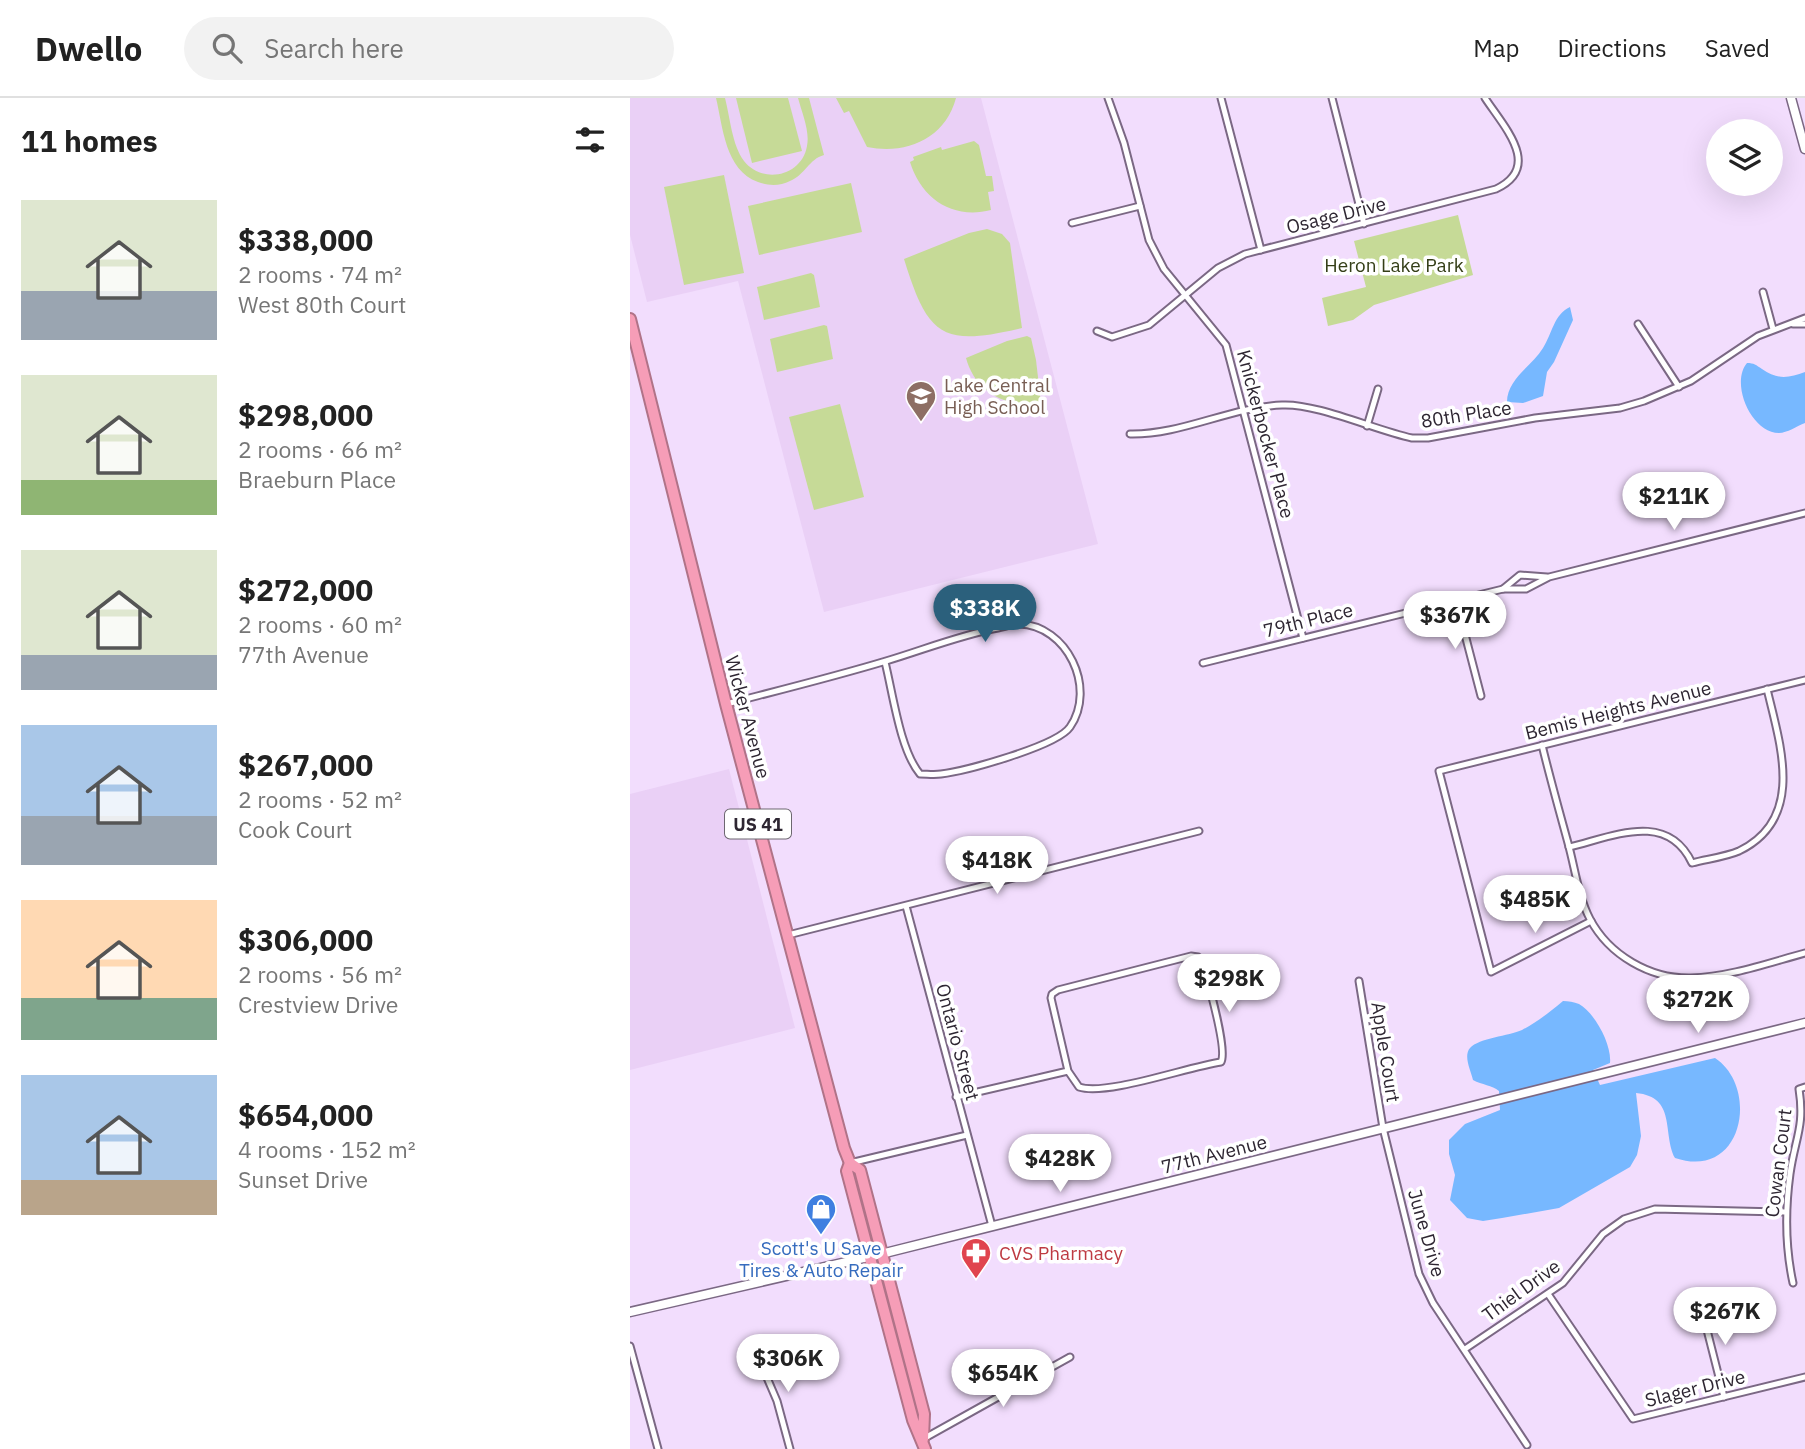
<!DOCTYPE html>
<html lang="en">
<head>
<meta charset="utf-8">
<style>
	body { margin:0; font-family:"IBM Plex Sans",sans-serif; background:#f2f2f2; color:#222; height:100vh; display:flex; flex-direction:column; font-size:26px; white-space:nowrap }
	* { box-sizing:border-box; margin:0 }
	p { font-size:23px; color:#767676 }
	.icon { flex:none; width:38px; height:38px; fill:none; stroke:currentColor; stroke-width:2; stroke-linecap:round; stroke-linejoin:round }
	.map { position:relative; flex:1; overflow:hidden }
	.sheet { display:flex; flex-direction:column; background:#fff; width:630px }
	.sheet>* { flex:none }
	.fabs { position:absolute; left:1076px; top:21px; display:grid; gap:14px }
	.fabs a { display:grid; place-items:center; width:77px; height:77px; border-radius:50%; background:#fff; box-shadow:0 7px 28px #0002; font-size:35px }
	.price { position:absolute; translate:-50% -60px; padding:0 16px; border-radius:24px; background:#fff; color:#222; font-size:23px; line-height:46px; filter:drop-shadow(0 2px 4px #0008) }
	.price::after { content:''; position:absolute; left:50%; top:42px; width:21px; height:16px; margin-left:-10px; background:inherit; clip-path:polygon(0 0,100% 0,50% 100%) }
	.price.on { background:#2b607c; color:#fff }
	ul { padding:0; list-style:none }
	li { display:flex; align-items:center; gap:21px; height:175px; padding:0 21px }
	li span { display:grid; place-items:center; flex:none; width:196px; height:140px; border-radius:0px; color:#555 }
	li>.icon { margin-inline-start:auto }
	span .icon { width:84px; height:84px; fill:#fffc; stroke-width:1 }
	li b { font-size:30px }
	h2 { display:flex; justify-content:space-between; align-items:center; height:84px; padding:0 21px; font-size:30px }
	header { display:flex; align-items:center; gap:42px; box-sizing:border-box; height:98px; padding:0 35px; background:#fff; border-bottom:2px solid #e0e0e0 }
	header strong { font-size:33px }
	nav { display:flex; gap:38px; margin-inline-start:auto; font-size:24px }
	.search { width:490px; height:63px; background:#f2f2f2; display:flex; align-items:center; gap:18px; box-sizing:border-box; padding:0 24px; border-radius:38px; color:#767676; font-size:26px }
	main { display:flex; flex:1; min-height:0 }
	.map>svg:first-child { display:block }
	.built { fill:#ead0f6 }
	.green { fill:#c6da97 }
	.water { fill:#77b8ff }
	.lines { fill:none; stroke-linecap:round; stroke-linejoin:round }
	.street-casing { stroke:#7b6884; stroke-width:9 }
	.secondary-casing { stroke:#7b6884; stroke-width:11 }
	.highway-casing { stroke:#b07388; stroke-width:14 }
	.street { stroke:#fff; stroke-width:5 }
	.secondary { stroke:#fff; stroke-width:8 }
	.highway { stroke:#f69db7; stroke-width:10 }
	.labels { text-anchor:middle; dominant-baseline:central; stroke-width:7; stroke-linejoin:round; paint-order:stroke }
	.shield { fill:#fff; stroke:#6d6770; stroke-width:2 }
	.shield-label { font-size:18px; font-weight:bold; fill:#2e2632 }
	.street-label { font-size:19px; fill:#2e2632; stroke:#fff }
	.park-label { font-size:19px; fill:#343e17; stroke:#fff }
	.education-label { font-size:19px; fill:#785e54; stroke:#fff; text-anchor:start }
	.shop-label { font-size:19px; fill:#366cbe; stroke:#fff }
	.health-label { font-size:19px; fill:#be3a42; stroke:#fff; text-anchor:start }
</style>
</head>
<body>
<header>
<strong>Dwello</strong>
<div class="search"><svg class="icon" aria-label="search" viewBox="0 0 24 24"><circle cx="10" cy="10" r="6"/><path d="M15 15l6 6"/></svg>Search here</div>
<nav><a>Map</a><a>Directions</a><a>Saved</a></nav>
</header>
<main>
<section class="sheet">
<h2>11 homes<svg class="icon" aria-label="filters" viewBox="0 0 24 24"><path d="M4 7h16M4 17h16"/><circle cx="9" cy="7" r="2"/><circle cx="15" cy="17" r="2"/></svg></h2>
<ul>
<li><span style="background:linear-gradient(#dfe7d0 65%,#9aa5b1 0)"><svg class="icon" aria-label="home" viewBox="0 0 24 24"><path d="M3 11l9-7 9 7M6 9v11h12V9"/></svg></span><div><b>$338,000</b><p>2 rooms · 74 m²</p><p>West 80th Court</p></div></li>
<li><span style="background:linear-gradient(#dfe7d0 75%,#8fb573 0)"><svg class="icon" aria-label="home" viewBox="0 0 24 24"><path d="M3 11l9-7 9 7M6 9v11h12V9"/></svg></span><div><b>$298,000</b><p>2 rooms · 66 m²</p><p>Braeburn Place</p></div></li>
<li><span style="background:linear-gradient(#dfe7d0 75%,#9aa5b1 0)"><svg class="icon" aria-label="home" viewBox="0 0 24 24"><path d="M3 11l9-7 9 7M6 9v11h12V9"/></svg></span><div><b>$272,000</b><p>2 rooms · 60 m²</p><p>77th Avenue</p></div></li>
<li><span style="background:linear-gradient(#a9c7e8 65%,#9aa5b1 0)"><svg class="icon" aria-label="home" viewBox="0 0 24 24"><path d="M3 11l9-7 9 7M6 9v11h12V9"/></svg></span><div><b>$267,000</b><p>2 rooms · 52 m²</p><p>Cook Court</p></div></li>
<li><span style="background:linear-gradient(#ffd9b3 70%,#7fa58c 0)"><svg class="icon" aria-label="home" viewBox="0 0 24 24"><path d="M3 11l9-7 9 7M6 9v11h12V9"/></svg></span><div><b>$306,000</b><p>2 rooms · 56 m²</p><p>Crestview Drive</p></div></li>
<li><span style="background:linear-gradient(#a9c7e8 75%,#b9a48a 0)"><svg class="icon" aria-label="home" viewBox="0 0 24 24"><path d="M3 11l9-7 9 7M6 9v11h12V9"/></svg></span><div><b>$654,000</b><p>4 rooms · 152 m²</p><p>Sunset Drive</p></div></li>
</ul>
</section>
<div class="map">
<svg width="1175" height="1351" viewBox="0 0 1175 1351">
	<rect width="100%" height="100%" fill="#f2ddfd"/>
	<g class="built">
		<polygon points="0,0 351,0 468,446 194,514 108,183 17,204 0,137"/>
		<polygon points="99,671 165,930 0,972 0,696"/>
	</g>
	<g class="green">
		<path d="M86,0H95C100,19 102,47 114,63C133,87 172,78 177,48C180,33 172,15 168,0H179L194,57C179,61 175,77 160,83C150,88 139,88 128,84C95,72 93,29 86,0Z"/>
		<polygon points="106,0 158,0 172,53 122,65"/>
		<path d="M206,0H326C315,41 276,57 237,49L219,13L214,15Z"/>
		<path d="M344,43L349,47L356,78H362L364,93L358,94L361,112C322,122 291,100 280,64L284,62L283,59L311,49L312,52Z"/>
		<polygon points="94,77 114,175 54,187 34,89"/>
		<polygon points="221,85 232,134 129,157 118,108"/>
		<polygon points="828,117 843,177 744,207 723,222 698,228 692,200 736,189 724,143"/>
		<path d="M357,131L372,136L380,145L392,230C312,249 298,239 274,161L339,135Z"/>
		<polygon points="181,175 184,177 190,209 134,222 127,189"/>
		<polygon points="194,227 197,228 203,261 147,274 140,241"/>
		<path d="M397,238L401,240L406,262L411,305C377,311 345,294 336,260L377,243Z"/>
		<polygon points="210,306 234,399 184,412 159,319"/>
	</g>
	<g class="water">
		<path d="M940,209L943,222L924,264L917,274L913,298L893,305L877,304C877,281 902,268 913,250C922,236 924,216 940,209Z"/>
		<path d="M1117,265C1124,265 1126,267 1132,271C1147,282 1159,280 1175,274V325C1167,328 1157,335 1149,335C1121,335 1100,285 1117,265Z"/>
		<path d="M933,903C938,903 944,904 949,906C965,915 982,947 980,965L963,972L970,987L1085,960C1130,990 1113,1083 1045,1060C1032,1035 1047,999 1006,995L1011,1038L1007,1057L1000,1069L929,1110L872,1120L853,1123L837,1120L820,1102L825,1077L819,1056V1042L835,1026L870,1012L869,993C862,987 852,987 843,982C841,973 833,958 840,950C849,940 879,938 892,932C907,924 920,914 933,903Z"/>
	</g>
	<g class="lines">
		<g class="street-casing">
			<g id="street">
				<polyline points="478,0 494,45 519,142 534,171 596,247 673,540"/>
				<polyline points="591,0 631,152"/>
				<polyline points="702,0 734,126"/>
				<polyline points="442,125 510,108"/>
				<polyline points="1133,194 1143,231"/>
				<polyline points="1008,226 1049,289"/>
				<polyline points="1163,226 1175,226"/>
				<path d="M467,233L482,239L519,227L588,170L615,156L866,91C913,69 874,29 855,0"/>
				<polyline points="737,328 748,291"/>
				<path d="M500,336C552,337 600,309 652,307C686,305 745,332 782,340H798L905,320L990,310L1014,303L1061,283L1128,238L1175,220"/>
				<polyline points="873,491 890,477 917,479"/>
				<polyline points="826,502 851,598"/>
				<polyline points="573,565 873,491 896,491 919,479 1175,415"/>
				<path d="M96,606C150,592 203,579 256,563C293,552 330,537 368,530C374,529 382,526 389,526C437,527 467,590 440,629C427,648 336,673 311,676C304,677 297,676 290,676C270,652 263,596 255,564"/>
				<path d="M912,647C920,680 929,712 938,745C945,770 948,798 960,821C979,857 1020,881 1061,880C1099,879 1138,865 1175,855"/>
				<path d="M939,749C982,739 1037,712 1062,765C1077,761 1095,759 1109,753C1175,721 1151,649 1137,591"/>
				<polyline points="276,808 362,1128"/>
				<polyline points="961,823 861,874 809,673 1175,582"/>
				<polyline points="158,837 569,733"/>
				<polyline points="729,883 753,1030 789,1176 803,1205 897,1347"/>
				<path d="M326,999L438,973L449,989C477,998 557,969 591,964C598,952 577,880 572,862L568,859L561,858L428,892L422,896L421,900L438,973"/>
				<polyline points="220,1065 337,1037"/>
				<path d="M1163,1185C1155,1148 1155,1113 1160,1076C1165,1040 1175,1029 1169,991L1175,989"/>
				<polyline points="918,1196 1003,1321 1175,1279"/>
				<polyline points="1065,1216 1076,1228 1094,1299"/>
				<polyline points="0,1248 28,1351"/>
				<polyline points="129,1249 135,1275 147,1303 160,1351"/>
				<polyline points="835,1251 933,1185 973,1136 994,1121 1025,1111 1155,1114"/>
				<polyline points="293,1341 440,1259"/>
			</g>
		</g>
		<g class="secondary-casing">
			<g id="secondary">
				<polyline points="1161,0 1175,51"/>
				<polyline points="0,1214 251,1156 1175,925"/>
			</g>
		</g>
		<g class="highway-casing">
			<g id="highway">
				<polyline points="0,221 96,606 214,1050 220,1065 230,1072 294,1316 293,1341"/>
				<polyline points="220,1065 217,1073 283,1322 295,1351"/>
			</g>
		</g>
		<use href="#street" class="street"/>
		<use href="#secondary" class="secondary"/>
		<use href="#highway" class="highway"/>
	</g>
	<defs>
		<g id="school-pin" transform="scale(1.575)"><path d="M0 17L-7.5 6A9.5 9.5 0 1 1 7.5 6Z" fill="#8d6e63" stroke="#fff"/><path d="M0-5L7-2L0 1L-7-2ZM-4 1L0 2.5L4 1V4Q0 6-4 4Z" fill="#fff"/></g>
		<g id="shop-pin" transform="scale(1.575)"><path d="M0 17L-7.5 6A9.5 9.5 0 1 1 7.5 6Z" fill="#3f7fe0" stroke="#fff"/><path d="M-5-2.5h2.3a2.7 3.5 0 0 1 5.4 0H5L5.5 6h-11ZM-1.5-2.5h3a1.5 2.3 0 0 0-3 0Z" fill="#fff"/></g>
		<g id="pharmacy-pin" transform="scale(1.575)"><path d="M0 17L-7.5 6A9.5 9.5 0 1 1 7.5 6Z" fill="#e0444e" stroke="#fff"/><path d="M-2-6h4v4h4v4h-4v4h-4v-4h-4v-4h4Z" fill="#fff"/></g>
	</defs>
	<g fill-rule="evenodd">
		<use href="#school-pin" x="291" y="298"/>
		<use href="#shop-pin" x="191" y="1111"/>
		<use href="#pharmacy-pin" x="346" y="1155"/>
	</g>
	<g class="labels">
		<rect class="shield" x="95" y="711.5" width="66" height="29" rx="5"/>
		<g class="shield-label">
			<text x="128" y="726">US 41</text>
		</g>
		<g class="street-label">
			<text transform="translate(706 117) rotate(-14)">Osage Drive</text>
			<text transform="translate(836 316) rotate(-9)">80th Place</text>
			<text transform="translate(636 336) rotate(75)">Knickerbocker Place</text>
			<text transform="translate(678 522) rotate(-14)">79th Place</text>
			<text transform="translate(988 612) rotate(-14)">Bemis Heights Avenue</text>
			<text transform="translate(118 619) rotate(75)">Wicker Avenue</text>
			<text transform="translate(328 944) rotate(75)">Ontario Street</text>
			<text transform="translate(756 954) rotate(81)">Apple Court</text>
			<text transform="translate(584 1056) rotate(-14)">77th Avenue</text>
			<text transform="translate(1148 1065) rotate(-83)">Cowan Court</text>
			<text transform="translate(797 1135) rotate(74)">June Drive</text>
			<text transform="translate(891 1192) rotate(-36)">Thiel Drive</text>
			<text transform="translate(1065 1290) rotate(-14)">Slager Drive</text>
		</g>
		<g class="park-label">
			<text x="764" y="167">Heron Lake Park</text>
		</g>
		<g class="education-label">
			<text x="314" y="287">Lake Central<tspan x="314" dy="22">High School</tspan></text>
		</g>
		<g class="shop-label">
			<text x="191" y="1150">Scott's U Save<tspan x="191" dy="22">Tires &amp; Auto Repair</tspan></text>
		</g>
		<g class="health-label">
			<text x="369" y="1155">CVS Pharmacy</text>
		</g>
	</g>
</svg>
<div class="fabs">
<a><svg class="icon" aria-label="layers" viewBox="0 0 24 24"><path d="M12 4l9 5-9 5-9-5zM3 14l9 5 9-5"/></svg></a>
</div>
<b class="price" style="left:1044px;top:434px">$211K</b>
<b class="price on" style="left:355px;top:546px">$338K</b>
<b class="price" style="left:825px;top:553px">$367K</b>
<b class="price" style="left:367px;top:798px">$418K</b>
<b class="price" style="left:905px;top:837px">$485K</b>
<b class="price" style="left:599px;top:916px">$298K</b>
<b class="price" style="left:1068px;top:937px">$272K</b>
<b class="price" style="left:430px;top:1096px">$428K</b>
<b class="price" style="left:1095px;top:1249px">$267K</b>
<b class="price" style="left:158px;top:1296px">$306K</b>
<b class="price" style="left:373px;top:1311px">$654K</b>
</div>
</main>
</body>
</html>
